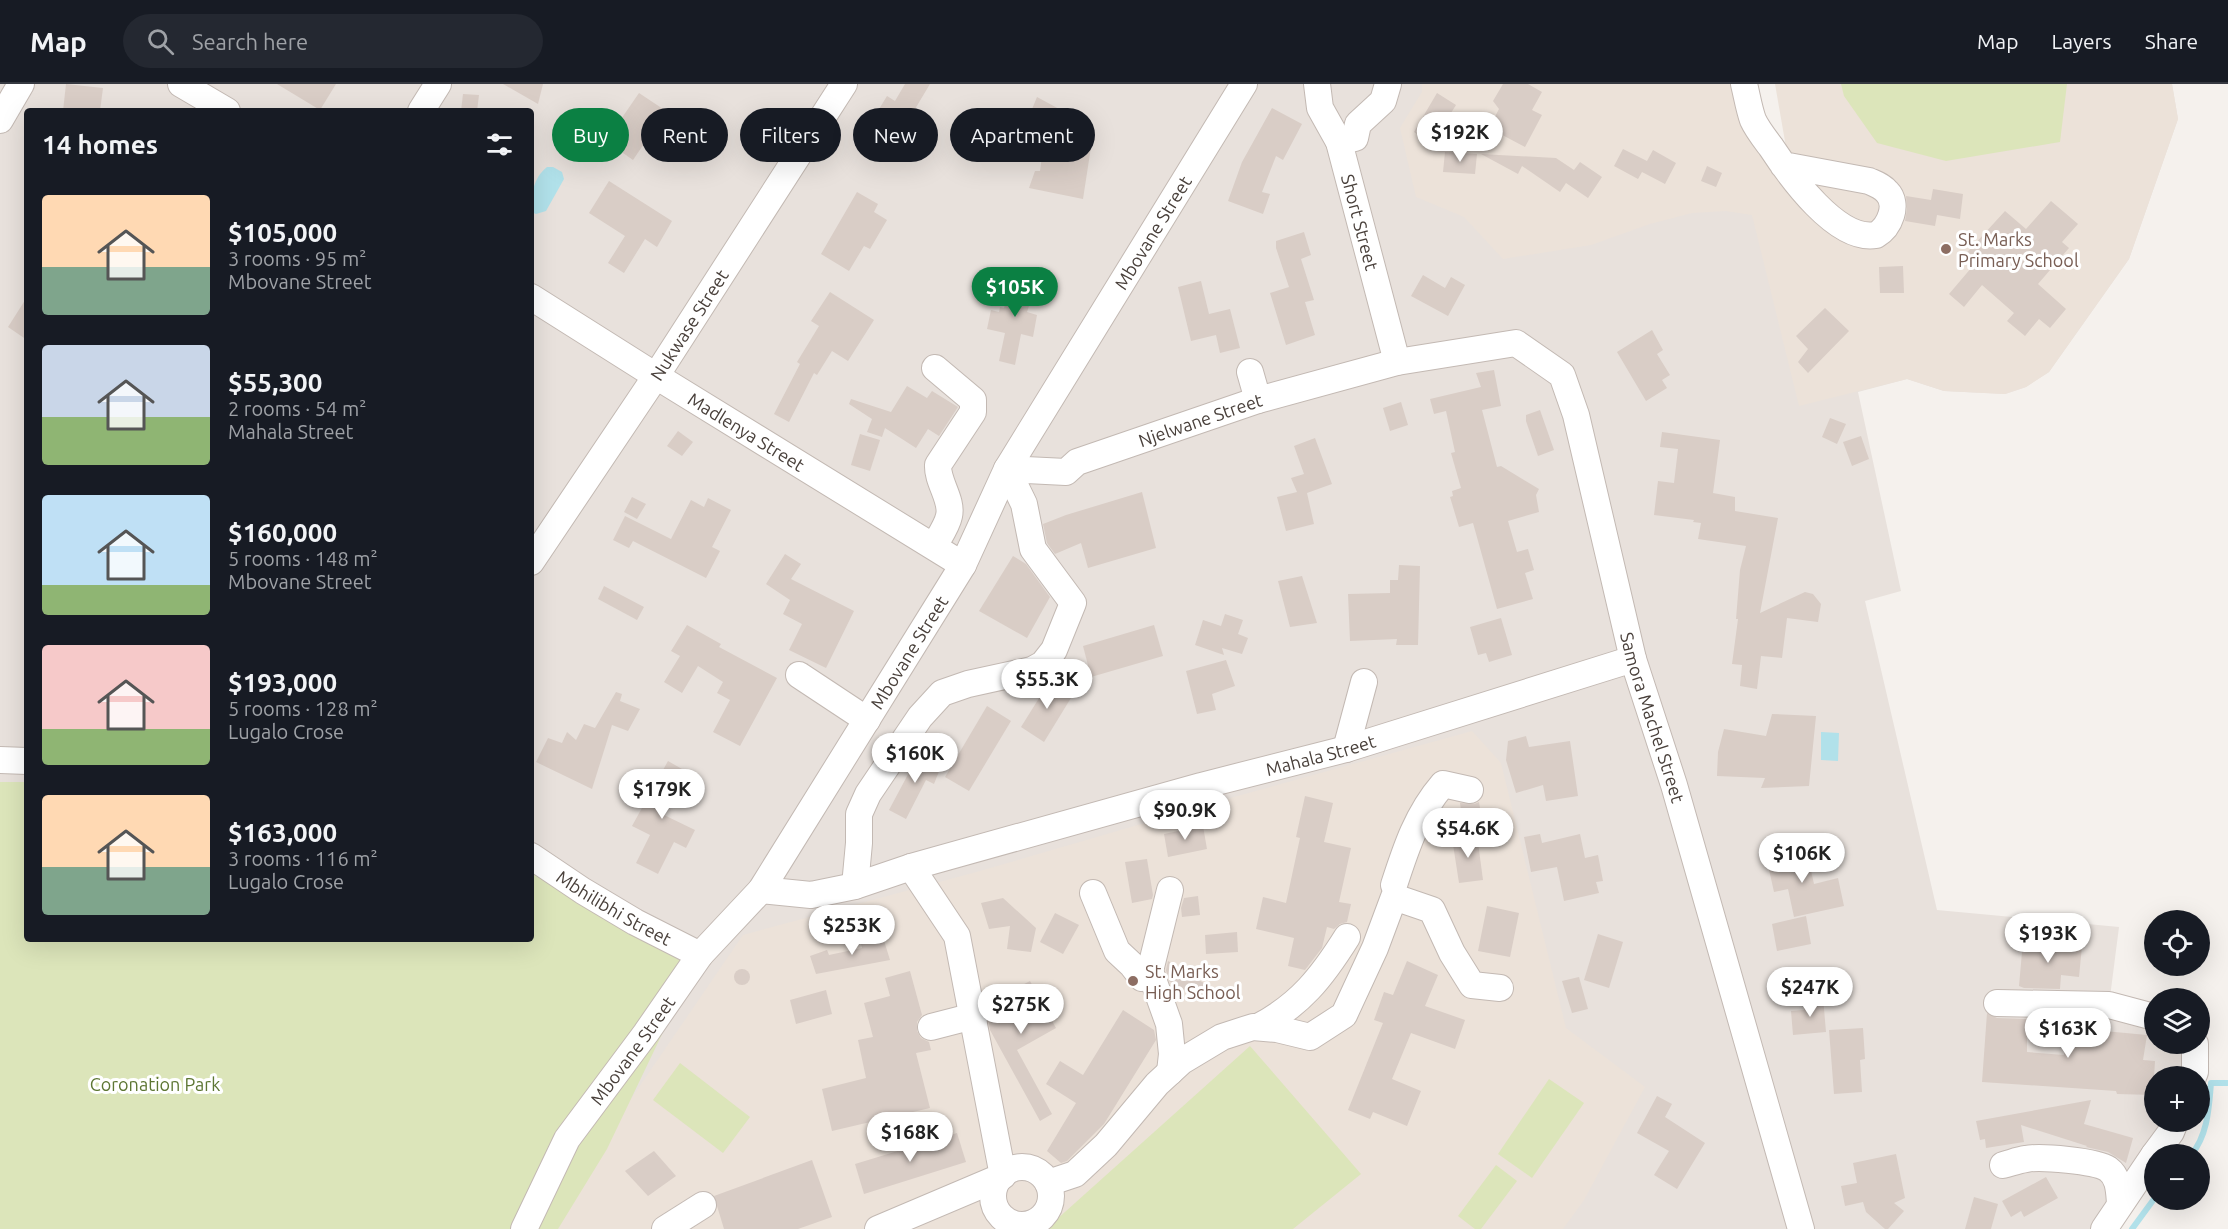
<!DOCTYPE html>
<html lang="en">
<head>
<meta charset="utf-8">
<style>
	body { margin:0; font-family:Ubuntu,sans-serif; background:#242831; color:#f1f3f6; height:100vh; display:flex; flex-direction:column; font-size:22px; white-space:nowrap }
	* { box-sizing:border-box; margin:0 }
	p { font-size:20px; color:#9ea1a6 }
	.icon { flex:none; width:33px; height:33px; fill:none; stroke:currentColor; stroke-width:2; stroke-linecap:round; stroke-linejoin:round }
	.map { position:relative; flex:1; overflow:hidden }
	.drawer { position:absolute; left:24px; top:24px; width:510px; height:834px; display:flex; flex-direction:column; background:#171b24; border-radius:6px; box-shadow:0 6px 24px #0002 }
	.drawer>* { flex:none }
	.hud { position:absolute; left:552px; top:24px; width:570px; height:54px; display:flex; gap:12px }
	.fabs { position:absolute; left:2144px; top:826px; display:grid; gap:12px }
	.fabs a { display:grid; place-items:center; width:66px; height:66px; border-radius:50%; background:#171b24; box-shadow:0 6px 24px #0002; font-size:30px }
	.price { position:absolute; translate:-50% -51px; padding:0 14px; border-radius:21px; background:#fff; color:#222; font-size:20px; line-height:39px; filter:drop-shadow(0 2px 3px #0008) }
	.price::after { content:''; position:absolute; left:50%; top:36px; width:18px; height:14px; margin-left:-9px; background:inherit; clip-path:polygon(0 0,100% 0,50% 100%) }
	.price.on { background:#0b8043; color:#fff }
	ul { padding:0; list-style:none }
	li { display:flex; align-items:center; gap:18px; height:150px; padding:0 18px }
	li span { display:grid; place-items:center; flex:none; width:168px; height:120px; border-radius:6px; color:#555 }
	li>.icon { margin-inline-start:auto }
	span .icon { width:72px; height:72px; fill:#fffc; stroke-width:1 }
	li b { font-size:26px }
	h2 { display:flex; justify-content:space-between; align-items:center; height:72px; padding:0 18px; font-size:26px }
	.pill { padding:0 21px; border-radius:27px; background:#171b24; box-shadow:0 6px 24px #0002; font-size:21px; line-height:54px }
	.pill.on { background:#0b8043; color:#fff }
	header { display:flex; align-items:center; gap:36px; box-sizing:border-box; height:84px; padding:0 30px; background:#171b24; border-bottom:2px solid #363941 }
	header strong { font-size:28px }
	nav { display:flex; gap:33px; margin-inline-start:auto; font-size:21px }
	.search { width:420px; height:54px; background:#242831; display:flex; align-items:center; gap:15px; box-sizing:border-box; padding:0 21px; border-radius:33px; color:#9ea1a6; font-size:22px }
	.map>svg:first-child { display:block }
	.residential { fill:#e8e1dc }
	.education { fill:#ece2d9 }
	.green { fill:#dce5ba }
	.water { fill:#b1e1ea }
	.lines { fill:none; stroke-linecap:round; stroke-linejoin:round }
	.stream { stroke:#b1e1ea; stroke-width:6 }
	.building { fill:#d9cdc6 }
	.minor-casing { stroke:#c3b9b3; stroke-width:28 }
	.minor { stroke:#fff; stroke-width:26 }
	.education-dot { fill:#8d6e63; stroke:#fff; stroke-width:2 }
	.labels { text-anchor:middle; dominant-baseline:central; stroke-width:6; stroke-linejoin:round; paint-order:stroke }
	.street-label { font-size:18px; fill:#49403b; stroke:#fff }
	.education-label { font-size:18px; fill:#785e54; stroke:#fff; text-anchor:start }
	.park-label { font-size:18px; fill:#5d7633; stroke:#fff }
</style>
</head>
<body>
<header>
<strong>Map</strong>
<div class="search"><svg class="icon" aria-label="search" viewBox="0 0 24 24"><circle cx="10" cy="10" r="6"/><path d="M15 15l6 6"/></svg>Search here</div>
<nav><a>Map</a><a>Layers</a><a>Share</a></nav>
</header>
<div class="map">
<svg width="2228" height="1145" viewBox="0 0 2228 1145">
	<rect width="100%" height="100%" fill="#f5f1ed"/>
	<polygon class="residential" points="0,0 1745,0 1790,87 2172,0 2178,35 2129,175 2049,288 2026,303 2005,310 1944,307 1907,295 1858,308 1901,507 1865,517 1937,826 2119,843 2109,921 2154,933 2154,960 2195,960 2193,993 2154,993 2154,1038 2175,1038 2104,1145 558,1145 531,783 531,27 27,27 27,698 0,698"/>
	<g class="education">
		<polygon points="1422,0 1745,0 1790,86 1775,0 2172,0 2178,35 2129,175 2049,288 2026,303 2005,310 1944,307 1907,295 1799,322 1752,131 1726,127 1692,129 1650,140 1591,161 1503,175 1464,133 1416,113 1400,44 1422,8"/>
		<polygon points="1472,647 1501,679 1566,944 1645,1003 1584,1116 1563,1145 542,1145 743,851 980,787 1234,713"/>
	</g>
	<g class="green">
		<polygon points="1841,0 2067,0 2060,58 1946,77 1877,59 1844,12"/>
		<polygon points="0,698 27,698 27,855 531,855 531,783 700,871 607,1065 558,1145 0,1145"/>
		<polygon points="1250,962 1361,1090 1293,1145 1046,1145"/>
		<polygon points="680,979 750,1033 723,1069 653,1016"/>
		<polygon points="1549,995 1584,1019 1532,1094 1498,1070"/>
		<polygon points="1496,1081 1517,1097 1481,1145 1475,1145 1458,1132"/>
	</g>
	<g class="water">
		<path d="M547,83H553L562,88L564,95L546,127L536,130L531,128C531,111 533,94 547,83Z"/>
		<polygon points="1821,648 1839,649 1838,677 1821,676"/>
	</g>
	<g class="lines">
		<g class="stream">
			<path d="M2191,1071C2208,1051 2209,1023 2211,999H2228"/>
			<polyline points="2132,1145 2154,1115"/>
		</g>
	</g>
	<g class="building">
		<polygon points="66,0 103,4 100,27 63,27"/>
		<polygon points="277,0 336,0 320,26"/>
		<polygon points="503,0 543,0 538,20"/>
		<polygon points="905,0 930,0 912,30 920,35 907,56 873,35 887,12 895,17"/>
		<polygon points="1503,0 1528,0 1542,8 1532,26 1542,31 1525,63 1489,44 1499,25 1493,17"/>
		<polygon points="639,9 666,27 633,76 606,57"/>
		<polygon points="1437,9 1456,21 1446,37 1456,44 1443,66 1414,48"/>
		<polygon points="463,10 479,11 477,27 461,27"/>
		<polygon points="1037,13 1074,33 1059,56 1091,63 1083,115 1029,104 1035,87 1040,87 1047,36 1030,30"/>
		<polygon points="1272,24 1302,40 1283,76 1276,72 1262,108 1270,110 1263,130 1228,117 1242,78"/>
		<polygon points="1623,65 1647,77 1653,66 1676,79 1665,100 1642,88 1638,95 1614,82"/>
		<polygon points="1445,68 1477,70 1475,90 1443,88"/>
		<polygon points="1481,70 1556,74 1574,86 1580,78 1602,93 1588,114 1566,99 1560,108 1522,82 1518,90"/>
		<polygon points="1707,82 1722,89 1716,103 1701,97"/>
		<polygon points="609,97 672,137 657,163 645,155 624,189 608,179 625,152 589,129"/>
		<polygon points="1933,105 1963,110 1960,135 1937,131 1935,142 1905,137 1907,125 1906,112 1931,116"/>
		<polygon points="857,108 878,120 874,128 887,136 870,165 864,162 849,187 821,170"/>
		<polygon points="2051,117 2078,140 2062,158 2069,164 2038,200 2066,225 2050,244 2039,235 2025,252 2007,237 2014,229 1982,201 1964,223 1949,210 1972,183 1962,174 2005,127 2026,145"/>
		<polygon points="1304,148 1311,171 1301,175 1314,216 1305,218 1315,251 1286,261 1270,209 1289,203 1276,164 1276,157"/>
		<polygon points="1903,182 1904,209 1880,209 1879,183"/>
		<polygon points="1015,190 1037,198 1027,228 1037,231 1033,253 1021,250 1015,281 999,277 1005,249 987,245 991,226 999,228 1000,223 1004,224"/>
		<polygon points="1423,191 1445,204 1451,193 1465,201 1448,232 1411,212"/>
		<polygon points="1201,197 1209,230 1230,225 1240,264 1220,269 1216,251 1191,257 1178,203"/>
		<polygon points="830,208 874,236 848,277 832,267 817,291 814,289 789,338 774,330 800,280 797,278 819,242 811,237"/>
		<polygon points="27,213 27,256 8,243"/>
		<polygon points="1825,224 1849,247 1808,289 1798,278 1808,265 1796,252"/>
		<polygon points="1652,246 1663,266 1657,270 1670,291 1662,296 1667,304 1646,317 1617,268"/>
		<polygon points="1494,286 1501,322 1482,326 1497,383 1501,382 1539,405 1536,411 1539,428 1508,437 1517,468 1528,465 1534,486 1525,489 1533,515 1497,525 1473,439 1459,443 1450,413 1453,412 1452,407 1461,404 1451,369 1455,368 1446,327 1434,330 1430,315 1481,303 1476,289"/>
		<polygon points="907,302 927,314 932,307 958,323 939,352 928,345 916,364 885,344 882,353 867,348 872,335 849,320 851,315 891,328"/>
		<polygon points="1401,318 1408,341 1390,347 1383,324"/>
		<polygon points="1540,326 1554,366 1538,372 1526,337 1526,331"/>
		<polygon points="1830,334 1846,340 1837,360 1822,353"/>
		<polygon points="678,347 693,358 682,372 667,362"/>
		<polygon points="1662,348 1720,356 1713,409 1735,413 1735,427 1778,434 1760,529 1805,508 1813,510 1821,520 1818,538 1787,534 1782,574 1761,572 1757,605 1740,602 1742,581 1732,580 1738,535 1736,535 1740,486 1746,462 1698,455 1701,439 1693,438 1694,436 1654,431 1658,397 1674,399 1678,365 1660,363"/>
		<polygon points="860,350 880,356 870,387 851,381"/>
		<polygon points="1861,352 1869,375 1852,382 1843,358"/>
		<polygon points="1315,354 1332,400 1307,409 1314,440 1286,447 1277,413 1297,408 1291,394 1304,390 1294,362"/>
		<polygon points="1142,408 1156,464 1088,484 1081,459 1055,470 1047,459 1043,440 1066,431"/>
		<polygon points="632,413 646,420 637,435 624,428"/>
		<polygon points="708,414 731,426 712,463 720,467 706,494 633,457 629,464 613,456 625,432 671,455 691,416 704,423"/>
		<polygon points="785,470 801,480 791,495 854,527 826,584 789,566 802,540 783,530 790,516 766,500"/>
		<polygon points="1013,472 1026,480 1050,513 1027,554 979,527"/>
		<polygon points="1399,481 1420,482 1418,561 1396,561 1397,555 1350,557 1348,510 1390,509 1390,496 1398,496"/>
		<polygon points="1302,492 1317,539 1290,543 1278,497"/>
		<polygon points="604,502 644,523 637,536 598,515"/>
		<polygon points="1225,530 1243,536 1238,550 1248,554 1242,570 1222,564 1224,571 1195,561 1203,536 1221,542"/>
		<polygon points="1501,534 1512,571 1489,578 1486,569 1478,571 1470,543"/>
		<polygon points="687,541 721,560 719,563 777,594 740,662 713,648 730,616 717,609 723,598 698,582 682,609 664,598 680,572 671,567"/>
		<polygon points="1154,541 1163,572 1091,593 1083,562"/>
		<polygon points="1226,576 1235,602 1212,610 1216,626 1197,630 1186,587"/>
		<polygon points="1051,595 1074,609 1044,658 1021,643"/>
		<polygon points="616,608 622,610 620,617 640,625 628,647 612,641 592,705 536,678 548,654 562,659 567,648 576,656 584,640 595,644"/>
		<polygon points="987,622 1011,637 969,707 945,693"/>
		<polygon points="1772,630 1816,632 1809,702 1761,704 1765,694 1717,692 1718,668 1724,645 1766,652"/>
		<polygon points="1526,652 1529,663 1570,657 1578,712 1546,717 1543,701 1516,709 1506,676 1508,657"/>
		<polygon points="921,666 942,680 934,700 926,696 906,735 889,726"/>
		<polygon points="668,677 689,689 664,731 695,746 686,764 674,758 658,790 636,779 650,751 632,742"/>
		<polygon points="1305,712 1333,719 1324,758 1351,764 1339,818 1351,820 1347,838 1340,840 1334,845 1327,843 1322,864 1305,886 1288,882 1294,854 1256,845 1263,813 1286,819 1300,754 1296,753"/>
		<polygon points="1479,718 1482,736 1463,740 1460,719 1474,720"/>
		<polygon points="1203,742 1207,765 1168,773 1164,750"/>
		<polygon points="1540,750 1542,759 1580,750 1585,774 1598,771 1603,797 1596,798 1599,809 1564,817 1557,783 1531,788 1524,753"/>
		<polygon points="1477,751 1483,796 1459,799 1452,754"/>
		<polygon points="1781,759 1785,778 1808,773 1814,800 1838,794 1844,822 1794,833 1788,805 1774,808 1764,763"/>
		<polygon points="1147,775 1153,811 1152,815 1132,819 1125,778"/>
		<polygon points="1198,812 1200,831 1182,833 1181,824 1184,814"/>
		<polygon points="1003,814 1036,844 1031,868 1007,865 1010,842 989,845 981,819"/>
		<polygon points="1487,822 1519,829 1510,873 1478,867"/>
		<polygon points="1055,829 1079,841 1063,870 1040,858"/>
		<polygon points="1806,832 1811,860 1777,867 1772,840"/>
		<polygon points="1237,848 1238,868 1206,870 1205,851"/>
		<polygon points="882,850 890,876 816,890 810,872 827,866 829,871 862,864 860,856"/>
		<polygon points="1598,850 1623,858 1609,904 1584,896"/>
		<polygon points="2023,857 2082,862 2079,893 2061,891 2060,905 2024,904 2019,902"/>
		<polygon points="1168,877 1207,901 1199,915 1169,897 1166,886"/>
		<polygon points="1407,877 1438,891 1425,922 1465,936 1455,965 1411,949 1392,995 1421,1007 1407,1042 1373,1028 1370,1035 1348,1026 1383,939 1374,936 1384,908 1393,911"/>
		<circle cx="742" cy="893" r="8"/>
		<polygon points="910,887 922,931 917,938 917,947 921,954 929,958 931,966 916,969 930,1024 832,1047 822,1005 866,994 858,956 873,953 864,919 890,912 885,894"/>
		<polygon points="1579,893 1588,925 1572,929 1562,897"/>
		<polygon points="1030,897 1056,944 1017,966 1052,1030 1040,1037 990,946 985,920"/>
		<polygon points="826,906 832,930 796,940 790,916"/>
		<polygon points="1823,913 1826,948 1793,951 1791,927 1804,926 1803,915"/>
		<polygon points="1123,926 1154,946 1156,956 1104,1040 1067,1077 1061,1079 1047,1067 1076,1019 1046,1000 1060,977 1083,991"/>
		<polygon points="1987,929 1997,934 2027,935 2027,968 2064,971 2068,935 2084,937 2083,945 2147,951 2143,976 2155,977 2153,1011 2117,1010 2116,1007 1982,998"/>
		<polygon points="1863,944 1865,975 1860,976 1862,1008 1834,1010 1829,946"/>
		<polygon points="1657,1012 1672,1020 1665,1033 1705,1059 1677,1105 1654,1091 1669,1067 1637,1049"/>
		<polygon points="2091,1016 2084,1040 2133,1054 2126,1079 2108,1068 2086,1063 2087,1062 2021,1041 2024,1058 1986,1064 1985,1055 1980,1056 1976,1037"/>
		<polygon points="957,1049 966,1078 864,1110 855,1080"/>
		<polygon points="654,1067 676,1092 648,1112 625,1087"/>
		<polygon points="1896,1070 1905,1114 1894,1119 1904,1127 1888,1145 1885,1145 1866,1128 1863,1118 1845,1122 1841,1102 1857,1099 1853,1079"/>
		<polygon points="812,1076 832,1133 798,1145 724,1145 714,1112"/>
		<polygon points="2046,1093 2058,1114 2024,1133 2021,1127 2011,1133 2002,1117"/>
		<polygon points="1974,1113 1998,1120 1991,1145 1965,1145"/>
	</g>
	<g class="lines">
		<g class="minor-casing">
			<g id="minor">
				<polyline points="181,0 227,27"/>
				<path id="s1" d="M1317,0L1320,24L1339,58L1397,278"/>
				<path d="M1744,0C1747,12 1749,25 1753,36C1757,45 1765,55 1771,63C1790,92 1837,158 1876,151C1890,143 1899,120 1887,108C1882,102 1876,100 1869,97L1783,81"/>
				<polyline points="421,27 438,0"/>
				<polyline points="0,36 21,0"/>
				<polyline points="1339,58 1355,54 1358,40 1383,17 1388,0"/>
				<path id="s2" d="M531,213L656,292L963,481"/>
				<polyline points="1250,288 1258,316"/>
				<path d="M934,462C939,453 947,442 949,432C953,416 937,398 938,381L973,328V316L935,284"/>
				<path id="s3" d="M531,478L656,292L844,0"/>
				<polyline points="799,591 867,636"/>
				<polyline points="1346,665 1364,598"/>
				<polyline points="0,676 27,677"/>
				<path id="s4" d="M531,772L583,807L635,838L700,871"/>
				<path d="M1394,801C1406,764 1417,730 1443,700L1470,706"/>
				<path id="s5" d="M855,802L859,759V730L868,710L920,633L942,609L968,600L1032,586L1043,580L1054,566L1073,519L1033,465L1024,420L1007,385L1066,388L1077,378L1258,316L1397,278L1516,259L1562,291L1576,331L1633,575L1674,701L1801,1145"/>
				<path id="s6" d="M761,806L811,811L855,802L911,783L1201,702L1346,665L1633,575"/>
				<polyline points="1093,809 1117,867 1132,881 1142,894"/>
				<polyline points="1997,919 2109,921 2154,933"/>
				<polyline points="931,943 962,935 974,934"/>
				<path d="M1258,943C1300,921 1322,893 1347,853"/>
				<polyline points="1170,988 1172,970 1169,940 1150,887 1170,806"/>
				<polyline points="2193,993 2195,988 2195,960"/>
				<polyline points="2154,1071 2171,1048 2175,1038"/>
				<path d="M2003,1081C2011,1079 2018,1076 2026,1075C2040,1072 2096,1077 2108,1085C2119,1093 2119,1107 2120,1119"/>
				<circle cx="1022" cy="1112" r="29"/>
				<polyline points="1048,1099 1075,1090 1106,1061 1157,1000 1182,977 1222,953 1253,943 1277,945 1310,953 1344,931 1375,864 1394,813 1432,826 1452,869 1472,901 1500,904"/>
				<path id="s7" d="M524,1145L567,1055L646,949L700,871L761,806L963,481L1007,385L1244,0"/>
				<polyline points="665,1145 703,1121"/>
				<polyline points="878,1145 1003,1092 957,852 911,783"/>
				<polyline points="2104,1145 2154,1071"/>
			</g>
		</g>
		<use href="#minor" class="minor"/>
	</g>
	<g class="education-dot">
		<circle cx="1946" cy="165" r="6"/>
		<circle cx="1133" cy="897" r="6"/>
	</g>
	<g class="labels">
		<g class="street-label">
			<text stroke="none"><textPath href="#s1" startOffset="146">Short Street</textPath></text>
			<text stroke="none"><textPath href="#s7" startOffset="1182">Mbovane Street</textPath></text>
			<text stroke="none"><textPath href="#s3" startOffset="285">Nukwase Street</textPath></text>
			<text stroke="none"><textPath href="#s5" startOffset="750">Njelwane Street</textPath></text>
			<text stroke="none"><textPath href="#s2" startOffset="254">Madlenya Street</textPath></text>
			<text stroke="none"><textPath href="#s7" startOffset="696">Mbovane Street</textPath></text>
			<text stroke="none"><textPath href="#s5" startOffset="1486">Samora Machel Street</textPath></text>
			<text stroke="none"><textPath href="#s6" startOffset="579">Mahala Street</textPath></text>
			<text stroke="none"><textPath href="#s4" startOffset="98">Mbhilibhi Street</textPath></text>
			<text stroke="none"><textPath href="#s7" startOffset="210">Mbovane Street</textPath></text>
		</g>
		<g class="education-label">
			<text x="1958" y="155">St. Marks<tspan x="1958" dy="21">Primary School</tspan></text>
			<text x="1145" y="887">St. Marks<tspan x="1145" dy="21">High School</tspan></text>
		</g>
		<g class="park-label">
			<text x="155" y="1000">Coronation Park</text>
		</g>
	</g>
</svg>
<div class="fabs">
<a><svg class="icon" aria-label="locate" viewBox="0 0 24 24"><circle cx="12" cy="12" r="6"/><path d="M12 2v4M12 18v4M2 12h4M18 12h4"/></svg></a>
<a><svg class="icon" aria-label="layers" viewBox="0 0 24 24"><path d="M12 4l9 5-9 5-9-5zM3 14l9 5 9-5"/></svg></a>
<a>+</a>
<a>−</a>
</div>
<b class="price" style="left:1460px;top:79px">$192K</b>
<b class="price on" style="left:1015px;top:234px">$105K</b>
<b class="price" style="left:1047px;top:626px">$55.3K</b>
<b class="price" style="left:915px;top:700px">$160K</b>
<b class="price" style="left:662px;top:736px">$179K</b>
<b class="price" style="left:1185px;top:757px">$90.9K</b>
<b class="price" style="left:1468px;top:775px">$54.6K</b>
<b class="price" style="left:1802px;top:800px">$106K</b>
<b class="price" style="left:852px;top:872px">$253K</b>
<b class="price" style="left:2048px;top:880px">$193K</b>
<b class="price" style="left:1810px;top:934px">$247K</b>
<b class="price" style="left:1021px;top:951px">$275K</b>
<b class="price" style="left:2068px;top:975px">$163K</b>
<b class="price" style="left:910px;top:1079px">$168K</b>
<div class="hud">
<a class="pill on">Buy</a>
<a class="pill">Rent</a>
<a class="pill">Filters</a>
<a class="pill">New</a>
<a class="pill">Apartment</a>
</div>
<section class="drawer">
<h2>14 homes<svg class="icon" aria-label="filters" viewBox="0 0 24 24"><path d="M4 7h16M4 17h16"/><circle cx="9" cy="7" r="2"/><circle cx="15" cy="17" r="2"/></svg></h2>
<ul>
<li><span style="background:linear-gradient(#ffd9b3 60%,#7fa58c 0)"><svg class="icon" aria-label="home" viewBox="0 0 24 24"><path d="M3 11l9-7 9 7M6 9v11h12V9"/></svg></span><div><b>$105,000</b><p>3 rooms · 95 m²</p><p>Mbovane Street</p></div></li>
<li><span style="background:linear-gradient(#c9d6e8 60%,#8fb573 0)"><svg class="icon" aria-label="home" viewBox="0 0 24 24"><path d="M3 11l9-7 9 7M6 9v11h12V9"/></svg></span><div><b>$55,300</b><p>2 rooms · 54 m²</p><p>Mahala Street</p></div></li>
<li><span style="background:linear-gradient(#bfe0f5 75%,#8fb573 0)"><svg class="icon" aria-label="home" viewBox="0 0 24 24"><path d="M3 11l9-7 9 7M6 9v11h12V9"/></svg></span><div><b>$160,000</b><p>5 rooms · 148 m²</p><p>Mbovane Street</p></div></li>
<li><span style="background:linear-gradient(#f6c9c9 70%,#8fb573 0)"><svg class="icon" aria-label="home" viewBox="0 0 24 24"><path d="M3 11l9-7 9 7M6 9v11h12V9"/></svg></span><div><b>$193,000</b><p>5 rooms · 128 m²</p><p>Lugalo Crose</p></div></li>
<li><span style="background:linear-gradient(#ffd9b3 60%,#7fa58c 0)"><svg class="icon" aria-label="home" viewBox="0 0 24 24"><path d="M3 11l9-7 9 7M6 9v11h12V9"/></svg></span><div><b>$163,000</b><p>3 rooms · 116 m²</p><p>Lugalo Crose</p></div></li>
</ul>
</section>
</div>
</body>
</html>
